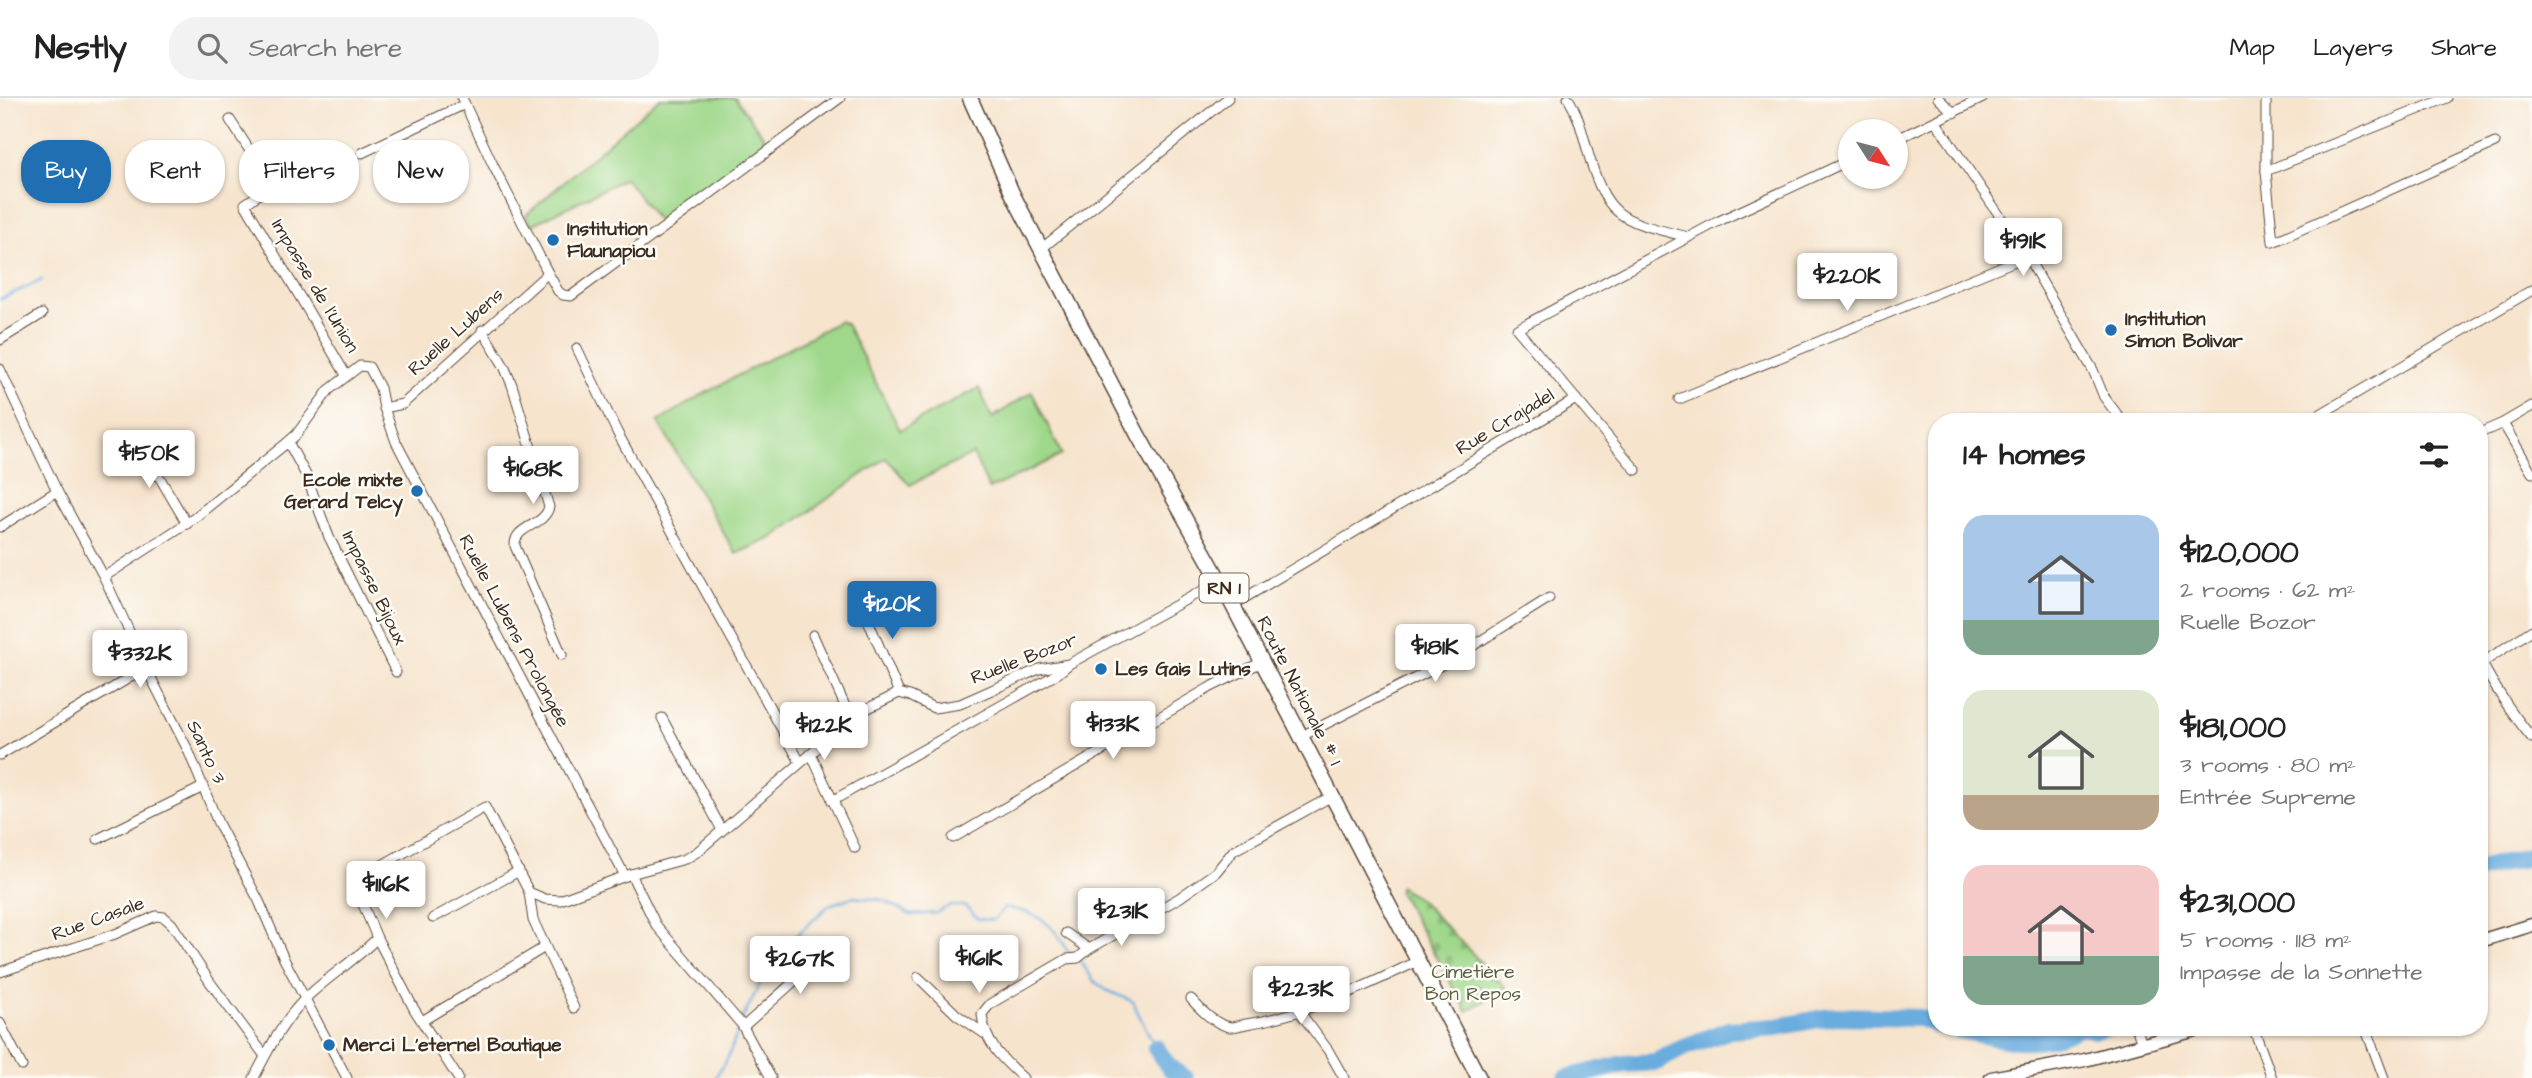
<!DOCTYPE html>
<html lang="en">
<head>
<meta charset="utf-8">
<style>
	body { margin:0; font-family:"Architects Daughter",sans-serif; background:#f2f2f2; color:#222; height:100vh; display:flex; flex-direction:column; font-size:26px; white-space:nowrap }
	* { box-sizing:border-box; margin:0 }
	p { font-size:23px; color:#767676 }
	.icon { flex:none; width:38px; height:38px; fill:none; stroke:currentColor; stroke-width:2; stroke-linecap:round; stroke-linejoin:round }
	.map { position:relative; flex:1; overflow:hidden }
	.details { position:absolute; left:1928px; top:315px; width:560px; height:623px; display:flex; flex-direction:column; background:#fff; border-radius:28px; box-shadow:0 2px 5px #0004 }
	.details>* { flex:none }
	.top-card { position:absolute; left:21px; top:42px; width:665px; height:63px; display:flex; gap:14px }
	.needle { width:46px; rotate:126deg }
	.buttons { position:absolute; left:1838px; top:21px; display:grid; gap:14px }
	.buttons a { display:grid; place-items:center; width:70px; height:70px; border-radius:50%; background:#fff; box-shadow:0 2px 5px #0004; font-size:35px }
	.price { position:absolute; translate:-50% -60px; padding:0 16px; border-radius:7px; background:#fff; color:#222; font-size:23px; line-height:46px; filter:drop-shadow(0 2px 4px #0008) }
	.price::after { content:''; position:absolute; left:50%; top:42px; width:21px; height:16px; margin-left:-10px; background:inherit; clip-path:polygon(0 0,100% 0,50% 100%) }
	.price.current { background:#1f6fb2; color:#fff }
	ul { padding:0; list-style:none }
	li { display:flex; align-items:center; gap:21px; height:175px; padding:0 35px }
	li span { display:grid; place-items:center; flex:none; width:196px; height:140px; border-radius:21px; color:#555 }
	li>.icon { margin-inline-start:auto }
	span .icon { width:84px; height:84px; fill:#fffc; stroke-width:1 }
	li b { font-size:30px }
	h2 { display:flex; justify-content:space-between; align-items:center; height:84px; padding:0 35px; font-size:30px }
	.pill { padding:0 24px; border-radius:28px; background:#fff; box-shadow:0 2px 5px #0004; font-size:24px; line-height:63px }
	.pill.current { background:#1f6fb2; color:#fff }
	header { display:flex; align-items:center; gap:42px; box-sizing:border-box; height:98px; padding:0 35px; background:#fff; border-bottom:2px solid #e0e0e0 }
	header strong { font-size:33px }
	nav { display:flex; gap:38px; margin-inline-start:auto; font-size:24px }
	.search { width:490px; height:63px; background:#f2f2f2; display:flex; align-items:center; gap:18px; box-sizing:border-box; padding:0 24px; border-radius:28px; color:#767676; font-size:26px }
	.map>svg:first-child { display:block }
	.grass { fill:#9fd88a; stroke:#6d8154; stroke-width:2 }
	.cemetery { fill:url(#cemetery-stones); stroke:#6d8154; stroke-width:2 }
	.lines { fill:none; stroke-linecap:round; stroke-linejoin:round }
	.stream { stroke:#69acde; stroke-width:2.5 }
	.river { stroke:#69acde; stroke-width:18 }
	.street-casing { stroke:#574638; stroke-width:11 }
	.secondary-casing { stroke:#574638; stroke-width:15 }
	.primary-casing { stroke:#574638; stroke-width:17 }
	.street { stroke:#fff; stroke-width:9 }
	.secondary { stroke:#fff; stroke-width:12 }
	.primary { stroke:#fff; stroke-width:14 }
	.poi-dot { fill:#1f6fb2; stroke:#fdfcf7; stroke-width:2.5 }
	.labels { text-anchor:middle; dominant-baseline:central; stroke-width:5; stroke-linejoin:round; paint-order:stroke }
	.shield { fill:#fdfcf7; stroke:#75695f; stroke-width:2 }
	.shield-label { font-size:18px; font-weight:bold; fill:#3b2a1e }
	.poi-label { font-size:19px; font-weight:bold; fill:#3b2a1e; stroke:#fdfcf7; text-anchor:start }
	.street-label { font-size:19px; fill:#3b2a1e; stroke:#fdfcf7 }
	.park-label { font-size:19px; fill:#595e3e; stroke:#fdfcf7 }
</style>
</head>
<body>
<header>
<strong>Nestly</strong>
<div class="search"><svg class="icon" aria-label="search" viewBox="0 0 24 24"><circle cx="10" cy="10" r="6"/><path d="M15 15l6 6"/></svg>Search here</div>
<nav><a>Map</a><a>Layers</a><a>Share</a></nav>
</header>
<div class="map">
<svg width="2532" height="980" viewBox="0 0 2532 980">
	<defs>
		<pattern id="cemetery-stones" width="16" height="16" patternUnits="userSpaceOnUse" patternTransform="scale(1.75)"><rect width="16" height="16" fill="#9fd88a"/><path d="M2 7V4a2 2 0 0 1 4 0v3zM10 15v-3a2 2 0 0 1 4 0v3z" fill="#8aba77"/></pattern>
	</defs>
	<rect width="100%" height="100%" fill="#fdfcf7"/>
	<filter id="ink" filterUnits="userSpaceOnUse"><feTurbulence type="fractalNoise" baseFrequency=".0143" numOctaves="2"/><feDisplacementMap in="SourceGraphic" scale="14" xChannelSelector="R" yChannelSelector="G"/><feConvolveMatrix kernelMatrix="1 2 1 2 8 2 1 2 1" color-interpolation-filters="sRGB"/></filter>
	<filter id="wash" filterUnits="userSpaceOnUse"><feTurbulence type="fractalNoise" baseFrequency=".00686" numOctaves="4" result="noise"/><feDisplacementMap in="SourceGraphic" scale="28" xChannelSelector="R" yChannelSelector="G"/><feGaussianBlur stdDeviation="1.57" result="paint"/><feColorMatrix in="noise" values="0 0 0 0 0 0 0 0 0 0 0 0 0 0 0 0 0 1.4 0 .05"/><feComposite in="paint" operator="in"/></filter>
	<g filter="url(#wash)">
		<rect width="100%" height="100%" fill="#f6e4cd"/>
		<g class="grass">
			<polygon points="660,0 735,0 766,42 660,126 625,80 532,127 526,117"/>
			<polygon points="839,223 846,226 900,332 979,290 992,320 1032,294 1062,357 989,391 973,356 910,387 886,360 772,440 736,456 658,324 698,299"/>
		</g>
		<polygon class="cemetery" points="1400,788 1421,803 1506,890 1467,913 1398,792"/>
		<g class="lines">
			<g class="stream">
				<polyline points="0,201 42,182"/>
				<polyline points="1079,861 1094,883 1106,892 1132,903 1156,950"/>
				<path d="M741,924L764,877L796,838L829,807L853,799L883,802L911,817L936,815L949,808H965L978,821L994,822L1004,810C1036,813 1054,825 1068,854L1074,857"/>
				<polyline points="715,980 728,959 739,930"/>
			</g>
			<g class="river">
				<polyline points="2480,771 2532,758"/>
				<path d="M1947,929C1991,939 2037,953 2078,929"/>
				<polyline points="2084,929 2094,932 2106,929"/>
				<polyline points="1156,950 1169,969 1185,980"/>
				<polyline points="1567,980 1624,966 1656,964 1682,950 1729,932 1777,929 1834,918 1920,920 1937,927"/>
			</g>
		</g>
	</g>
	<g filter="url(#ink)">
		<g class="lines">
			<g class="street-casing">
				<g id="street">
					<polyline points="462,0 493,67 548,175 558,193 563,197 571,198 840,0"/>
					<path d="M1568,0C1578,16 1582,33 1587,51C1607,122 1620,122 1688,139"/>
					<polyline points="1938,0 1954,15"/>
					<polyline points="2266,0 2266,73 2273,144 2495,45"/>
					<polyline points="230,22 272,87 245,106 346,277"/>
					<polyline points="1936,24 2027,158 2093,272 2104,299 2123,324"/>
					<polyline points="1895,42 1983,0"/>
					<polyline points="362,55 465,6"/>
					<polyline points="2266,73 2447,0"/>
					<polyline points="1041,151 1228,0"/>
					<path d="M482,232L504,268L512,287L549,409C544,429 514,427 515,448L562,557"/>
					<polyline points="0,242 42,216"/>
					<polyline points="577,250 617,334 800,664"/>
					<polyline points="0,271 57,393 104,479 146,570 188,652 218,725 259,803 284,861 347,980"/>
					<polyline points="1576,301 1636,372"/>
					<polyline points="1679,301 2027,158"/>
					<polyline points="384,310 403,306 548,175"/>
					<polyline points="2307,324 2532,192"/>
					<polyline points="2503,325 2532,375"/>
					<polyline points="2480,335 2503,325 2532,308"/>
					<polyline points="138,343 187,426"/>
					<polyline points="288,344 306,377 329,439 396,574"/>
					<polyline points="0,429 57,393"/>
					<polyline points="104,479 193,421 288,344 296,337 329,292 360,268 369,269 380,290 384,310 396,344 625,778"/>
					<polyline points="859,501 899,595"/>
					<polyline points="1233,507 1576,301 1517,231 1719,123 1850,62"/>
					<polyline points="813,537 850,619"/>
					<path d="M2480,561C2494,590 2511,614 2532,640"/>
					<polyline points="2482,565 2532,532"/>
					<polyline points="662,620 722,732"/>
					<polyline points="1302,638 1447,564 1549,500"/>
					<polyline points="811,656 855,750"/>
					<polyline points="0,657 146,570"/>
					<polyline points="832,703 1057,576 1069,566"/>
					<polyline points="953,740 1209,590 1262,564"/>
					<polyline points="98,741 203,689"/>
					<polyline points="631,776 656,827 742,927 771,980"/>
					<polyline points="529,794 533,822 574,910"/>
					<polyline points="433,820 519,773"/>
					<polyline points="1066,835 1089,851 1179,800 1216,774 1233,753 1332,698"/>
					<polyline points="0,874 115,836 156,818 164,819 172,826 210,884 265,958"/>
					<polyline points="918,879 957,917 985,936"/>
					<path d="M1191,901C1201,912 1214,926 1230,929C1234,929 1241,927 1246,926C1305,917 1364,889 1418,863"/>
					<polyline points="1299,913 1328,952 1344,980"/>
					<polyline points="422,923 545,849"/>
					<polyline points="0,925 22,968"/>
					<polyline points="743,929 837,845"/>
					<polyline points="2136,929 2142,946"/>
					<polyline points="2253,929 2272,980"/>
					<polyline points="2365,929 2384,980"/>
					<path d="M254,980C268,952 283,923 305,901C327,879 355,863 377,840"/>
					<polyline points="458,980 414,911 377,840 359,797 362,782 368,775 485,709 529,794 545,801 560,802 631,776 685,761 697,754 811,656 850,619 899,595 910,598 934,610 960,606 1039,571 1069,566 1220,483"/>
					<path d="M1023,980C1003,962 984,945 982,916L990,906L1067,861L1078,860L1089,851"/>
				</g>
			</g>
			<g class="secondary-casing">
				<g id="secondary">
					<polyline points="2480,843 2532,827"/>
					<polyline points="1991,980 2085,962 2207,929"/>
				</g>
			</g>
			<g class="primary-casing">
				<polyline id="primary" points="970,0 1013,97 1079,224 1138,337 1220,483 1479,980"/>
			</g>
			<use href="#street" class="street"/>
			<use href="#secondary" class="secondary"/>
			<use href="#primary" class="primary"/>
		</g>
	</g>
	<g class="poi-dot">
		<circle cx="553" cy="142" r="7"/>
		<circle cx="2111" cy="232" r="7"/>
		<circle cx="417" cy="393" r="7"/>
		<circle cx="1101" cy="571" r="7"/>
		<circle cx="329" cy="947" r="7"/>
	</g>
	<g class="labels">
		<rect class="shield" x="1199.5" y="475.5" width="49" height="29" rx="5"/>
		<g class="shield-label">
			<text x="1224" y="490">RN 1</text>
		</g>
		<g class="poi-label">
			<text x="567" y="131">Institution<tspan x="567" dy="22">Flaunapiou</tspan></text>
			<text x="2125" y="221">Institution<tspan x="2125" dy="22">Simon Bolivar</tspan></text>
			<text x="403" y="382" text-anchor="end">Ecole mixte<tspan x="403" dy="22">Gerard Telcy</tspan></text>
			<text x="1115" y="571">Les Gais Lutins</text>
			<text x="343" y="947">Merci L'eternel Boutique</text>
		</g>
		<g class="street-label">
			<text transform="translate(315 188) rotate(59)">Impasse de l'Union</text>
			<text transform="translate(456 234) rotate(-42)">Ruelle Lubens</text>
			<text transform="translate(1505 324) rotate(-31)">Rue Crajadel</text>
			<text transform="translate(374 490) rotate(64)">Impasse Bijoux</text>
			<text transform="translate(514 533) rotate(62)">Ruelle Lubens Prolongée</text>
			<text transform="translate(1024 561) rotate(-21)">Ruelle Bozor</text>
			<text transform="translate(1299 593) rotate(63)">Route Nationale # 1</text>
			<text transform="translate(206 654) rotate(65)">Santo 3</text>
			<text transform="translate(98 821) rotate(-20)">Rue Casale</text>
		</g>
		<g class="park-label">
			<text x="1473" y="874">Cimetière<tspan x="1473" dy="22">Bon Repos</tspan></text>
		</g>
	</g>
</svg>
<div class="buttons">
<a><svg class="needle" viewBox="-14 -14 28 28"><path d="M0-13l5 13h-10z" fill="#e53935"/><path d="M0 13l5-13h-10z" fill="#767676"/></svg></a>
</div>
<b class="price" style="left:2023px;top:180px">$191K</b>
<b class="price" style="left:1847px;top:215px">$220K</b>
<b class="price" style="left:149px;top:392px">$150K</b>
<b class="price" style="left:533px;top:408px">$168K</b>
<b class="price current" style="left:892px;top:543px">$120K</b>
<b class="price" style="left:1435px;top:586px">$181K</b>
<b class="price" style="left:140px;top:592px">$332K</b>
<b class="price" style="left:1113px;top:663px">$133K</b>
<b class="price" style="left:824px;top:664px">$122K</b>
<b class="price" style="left:386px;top:823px">$116K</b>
<b class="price" style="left:1121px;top:850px">$231K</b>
<b class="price" style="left:979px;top:897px">$161K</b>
<b class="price" style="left:800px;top:898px">$267K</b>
<b class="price" style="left:1301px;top:928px">$223K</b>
<div class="top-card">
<a class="pill current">Buy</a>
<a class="pill">Rent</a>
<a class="pill">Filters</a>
<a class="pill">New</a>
</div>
<section class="details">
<h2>14 homes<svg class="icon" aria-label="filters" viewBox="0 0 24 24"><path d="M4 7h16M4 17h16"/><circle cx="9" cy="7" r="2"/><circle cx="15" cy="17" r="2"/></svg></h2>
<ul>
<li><span style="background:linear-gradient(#a9c7e8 75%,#7fa58c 0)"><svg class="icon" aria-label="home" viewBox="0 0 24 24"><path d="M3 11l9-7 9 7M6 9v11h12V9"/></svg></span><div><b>$120,000</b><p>2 rooms · 62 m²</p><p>Ruelle Bozor</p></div></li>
<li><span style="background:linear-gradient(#dfe7d0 75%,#b9a48a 0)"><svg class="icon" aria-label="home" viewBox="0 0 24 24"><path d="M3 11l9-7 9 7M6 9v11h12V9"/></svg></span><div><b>$181,000</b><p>3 rooms · 80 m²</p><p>Entrée Supreme</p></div></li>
<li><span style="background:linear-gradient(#f6c9c9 65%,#7fa58c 0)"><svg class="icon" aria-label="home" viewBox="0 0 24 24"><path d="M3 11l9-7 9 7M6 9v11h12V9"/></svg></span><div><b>$231,000</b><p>5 rooms · 118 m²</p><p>Impasse de la Sonnette</p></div></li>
</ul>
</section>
</div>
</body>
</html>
